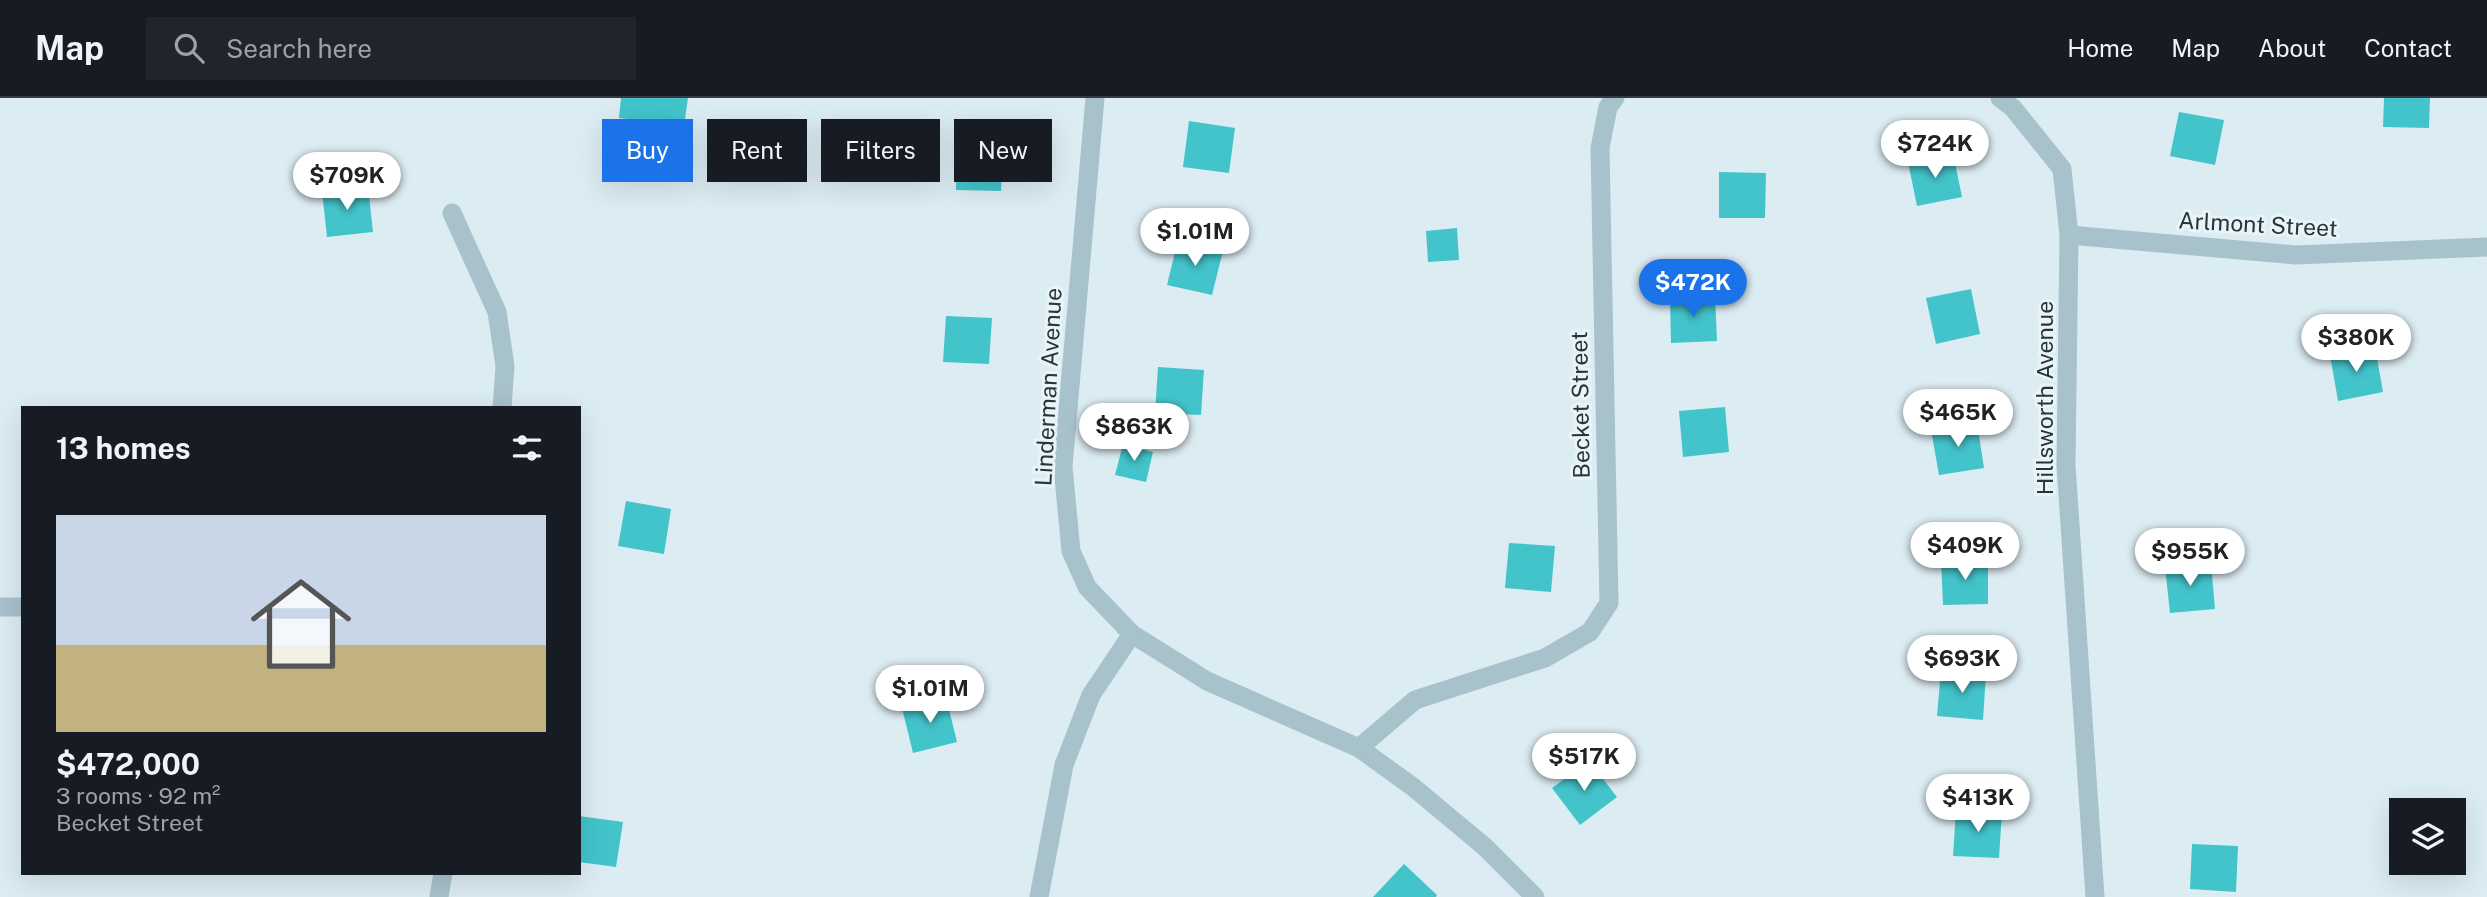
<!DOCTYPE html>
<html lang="en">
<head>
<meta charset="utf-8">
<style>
	body { margin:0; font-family:"Public Sans",sans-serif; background:#20242c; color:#f1f3f6; height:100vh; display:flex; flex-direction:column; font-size:26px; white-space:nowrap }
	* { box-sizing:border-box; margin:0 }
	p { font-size:23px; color:#9ea1a6 }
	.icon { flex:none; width:38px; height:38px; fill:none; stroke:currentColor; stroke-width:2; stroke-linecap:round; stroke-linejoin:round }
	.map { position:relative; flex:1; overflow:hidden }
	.drawer { position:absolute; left:21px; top:308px; width:560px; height:469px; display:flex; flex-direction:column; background:#171b24; border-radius:0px; box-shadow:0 7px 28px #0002 }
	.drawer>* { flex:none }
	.guide { position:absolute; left:602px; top:21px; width:665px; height:63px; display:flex; gap:14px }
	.tools { position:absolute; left:2389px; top:700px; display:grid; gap:14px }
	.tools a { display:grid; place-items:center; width:77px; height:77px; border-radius:0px; background:#171b24; box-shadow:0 7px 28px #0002; font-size:35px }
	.price { position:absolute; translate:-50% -60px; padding:0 16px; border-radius:24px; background:#fff; color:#222; font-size:23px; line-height:46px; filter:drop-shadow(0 2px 4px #0008) }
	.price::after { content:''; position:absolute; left:50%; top:42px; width:21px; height:16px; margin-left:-10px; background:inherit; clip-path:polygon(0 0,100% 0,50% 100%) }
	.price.current { background:#1a73e8; color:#fff }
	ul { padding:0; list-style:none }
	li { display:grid; align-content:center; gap:14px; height:371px; padding:0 35px }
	li span { display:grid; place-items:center; height:217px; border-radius:0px; color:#555 }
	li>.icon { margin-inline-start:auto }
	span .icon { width:126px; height:126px; fill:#fffc; stroke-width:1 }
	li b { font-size:30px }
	h2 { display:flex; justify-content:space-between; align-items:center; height:84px; padding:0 35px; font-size:30px }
	.tag { padding:0 24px; border-radius:0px; background:#171b24; box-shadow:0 7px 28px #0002; font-size:24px; line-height:63px }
	.tag.current { background:#1a73e8; color:#fff }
	header { display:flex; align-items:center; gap:42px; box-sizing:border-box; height:98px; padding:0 35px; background:#171b24; border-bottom:2px solid #363941 }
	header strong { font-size:33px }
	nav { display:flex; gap:38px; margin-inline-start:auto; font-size:24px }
	.search { width:490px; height:63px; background:#20242c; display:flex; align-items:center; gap:18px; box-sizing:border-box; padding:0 24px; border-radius:0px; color:#9ea1a6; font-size:26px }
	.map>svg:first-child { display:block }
	.building { fill:#43c4cb }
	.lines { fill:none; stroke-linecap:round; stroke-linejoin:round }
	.minor { stroke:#a8c2cc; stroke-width:19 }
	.labels { text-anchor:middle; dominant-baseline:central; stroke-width:6; stroke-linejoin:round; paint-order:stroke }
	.street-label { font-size:23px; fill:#283638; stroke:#e9f4fa }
</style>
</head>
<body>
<header>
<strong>Map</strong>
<div class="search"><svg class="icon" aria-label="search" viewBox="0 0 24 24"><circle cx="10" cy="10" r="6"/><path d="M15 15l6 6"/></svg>Search here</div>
<nav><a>Home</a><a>Map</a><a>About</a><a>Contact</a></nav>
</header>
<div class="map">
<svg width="2487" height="799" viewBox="0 0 2487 799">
	<rect width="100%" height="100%" fill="#dcecf3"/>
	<g class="building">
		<polygon points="621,0 688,0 684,28 619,20"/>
		<polygon points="2384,0 2430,0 2429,30 2383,29"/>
		<polygon points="2179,14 2224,22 2215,67 2170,58"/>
		<polygon points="1189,23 1235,30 1229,75 1183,69"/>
		<polygon points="957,46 1003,48 1001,93 956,92"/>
		<polygon points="1953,55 1962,99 1917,108 1908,64"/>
		<polygon points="1719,74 1766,75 1765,120 1719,120"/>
		<polygon points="368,89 373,134 327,139 322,93"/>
		<polygon points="1457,130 1459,162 1428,164 1426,133"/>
		<polygon points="1178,142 1223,153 1212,197 1167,187"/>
		<polygon points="1971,191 1980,236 1936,246 1926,200"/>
		<polygon points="1715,197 1717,243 1671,245 1670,199"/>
		<polygon points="946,218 992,220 989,266 943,264"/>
		<polygon points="2375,249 2383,294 2338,303 2330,257"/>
		<polygon points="1158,269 1204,272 1201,317 1155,315"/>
		<polygon points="1725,309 1729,354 1683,359 1679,313"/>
		<polygon points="1977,325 1984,370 1939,377 1931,332"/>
		<polygon points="1123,346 1153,354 1146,384 1115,377"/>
		<polygon points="626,403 671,411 664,456 618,448"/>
		<polygon points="1509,445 1555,448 1551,494 1505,490"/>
		<polygon points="1988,460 1988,506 1943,507 1941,462"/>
		<polygon points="2211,465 2215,511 2170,515 2165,469"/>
		<polygon points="1941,572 1986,576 1983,622 1937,618"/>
		<polygon points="946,599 957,644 913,655 902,610"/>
		<polygon points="1589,663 1617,699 1580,727 1552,690"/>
		<polygon points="1956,712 2002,714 1999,760 1953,758"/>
		<polygon points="579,718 623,724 616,769 579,764"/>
		<polygon points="2192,746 2238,748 2236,794 2190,791"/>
		<polygon points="1404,766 1437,797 1436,799 1373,799"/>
	</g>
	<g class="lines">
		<g class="minor">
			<polyline points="1095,0 1063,369 1071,453 1087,489 1132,536 1207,583 1359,650 1413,689 1485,749 1535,799"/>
			<polyline points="2000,0 2013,10 2062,71 2069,137 2066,367 2095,799"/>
			<polyline points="452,115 497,214 505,268 502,310"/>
			<polyline points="2069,137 2296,157 2487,149"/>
			<polyline points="0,509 23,509"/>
			<polyline points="1359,650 1415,602 1545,560 1590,534 1609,505 1600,50 1608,9 1615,0"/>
			<polyline points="439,799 443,775"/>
			<polyline points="1039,799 1064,667 1091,597 1132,536"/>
		</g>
	</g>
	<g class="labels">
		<g class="street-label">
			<text transform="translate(2258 126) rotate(3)">Arlmont Street</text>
			<text transform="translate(1048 289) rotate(-87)">Linderman Avenue</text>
			<text transform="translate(2044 300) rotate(-90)">Hillsworth Avenue</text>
			<text transform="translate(1580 307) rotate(-91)">Becket Street</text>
		</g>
	</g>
</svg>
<div class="tools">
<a><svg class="icon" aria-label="layers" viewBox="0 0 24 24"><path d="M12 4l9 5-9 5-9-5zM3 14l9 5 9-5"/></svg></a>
</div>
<b class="price" style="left:1935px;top:82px">$724K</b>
<b class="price" style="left:347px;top:114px">$709K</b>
<b class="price" style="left:1195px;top:170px">$1.01M</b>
<b class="price current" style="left:1693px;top:221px">$472K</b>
<b class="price" style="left:2356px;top:276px">$380K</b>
<b class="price" style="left:1958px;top:351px">$465K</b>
<b class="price" style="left:1134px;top:365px">$863K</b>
<b class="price" style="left:1965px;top:484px">$409K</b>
<b class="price" style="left:2190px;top:490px">$955K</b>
<b class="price" style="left:1962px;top:597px">$693K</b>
<b class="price" style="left:930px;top:627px">$1.01M</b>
<b class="price" style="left:1584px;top:695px">$517K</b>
<b class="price" style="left:1978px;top:736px">$413K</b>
<div class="guide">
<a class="tag current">Buy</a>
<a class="tag">Rent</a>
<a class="tag">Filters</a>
<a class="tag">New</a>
</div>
<section class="drawer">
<h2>13 homes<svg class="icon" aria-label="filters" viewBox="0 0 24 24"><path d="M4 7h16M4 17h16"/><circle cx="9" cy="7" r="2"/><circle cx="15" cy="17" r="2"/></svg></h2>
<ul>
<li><span style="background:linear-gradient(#c9d6e8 60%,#c2b280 0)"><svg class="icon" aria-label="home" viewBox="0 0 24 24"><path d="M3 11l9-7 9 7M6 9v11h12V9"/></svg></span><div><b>$472,000</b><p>3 rooms · 92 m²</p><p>Becket Street</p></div></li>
</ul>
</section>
</div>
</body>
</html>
